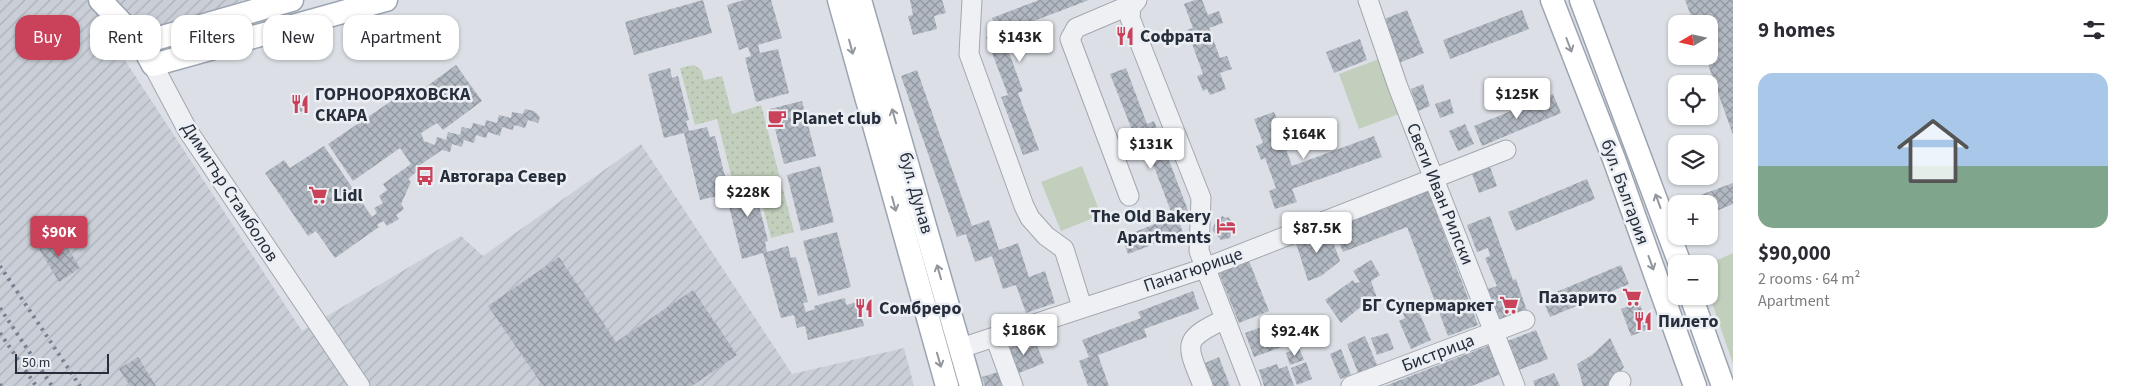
<!DOCTYPE html>
<html lang="en">
<head>
<meta charset="utf-8">
<style>
	body { margin:0; font-family:"Source Sans 3",sans-serif; background:#f2f2f3; color:#2b2b33; height:100vh; display:flex; flex-direction:column; font-size:19px; white-space:nowrap }
	* { box-sizing:border-box; margin:0 }
	p { font-size:16px; color:#7c7c81 }
	.icon { flex:none; width:28px; height:28px; fill:none; stroke:currentColor; stroke-width:2; stroke-linecap:round; stroke-linejoin:round }
	.map { position:relative; flex:1; overflow:hidden }
	.details { display:flex; flex-direction:column; background:#fff; width:400px }
	.details>* { flex:none }
	.top-card { position:absolute; left:15px; top:15px; width:475px; height:45px; display:flex; gap:10px }
	.needle { width:32px; rotate:261deg }
	.buttons { position:absolute; left:1668px; top:15px; display:grid; gap:10px }
	.buttons a { display:grid; place-items:center; width:50px; height:50px; border-radius:10px; background:#fff; box-shadow:0 1px 4px #0004; font-size:25px }
	.scale { position:absolute; left:15px; bottom:12px; width:94px; box-sizing:border-box; padding-left:5px; border:2px solid #262e3b; border-top:0; font-size:14px; line-height:18px; white-space:nowrap; color:#262e3b; -webkit-text-stroke:4px #ebeff4; paint-order:stroke }
	.price { position:absolute; translate:-50% -42px; padding:0 11px; border-radius:5px; background:#fff; color:#222; font-size:16px; line-height:32px; filter:drop-shadow(0 1px 2px #0008) }
	.price::after { content:''; position:absolute; left:50%; top:30px; width:15px; height:11px; margin-left:-8px; background:inherit; clip-path:polygon(0 0,100% 0,50% 100%) }
	.price.active { background:#ca415a; color:#fff }
	ul { padding:0; list-style:none }
	li { display:grid; align-content:center; gap:10px; height:265px; padding:0 25px }
	li span { display:grid; place-items:center; height:155px; border-radius:15px; color:#555 }
	li>.icon { margin-inline-start:auto }
	span .icon { width:90px; height:90px; fill:#fffc; stroke-width:1 }
	li b { font-size:21px }
	h2 { display:flex; justify-content:space-between; align-items:center; height:60px; padding:0 25px; font-size:21px }
	.tag { padding:0 18px; border-radius:15px; background:#fff; box-shadow:0 1px 4px #0004; font-size:18px; line-height:45px }
	.tag.active { background:#ca415a; color:#fff }
	main { display:flex; flex:1; min-height:0 }
	.map>svg:first-child { display:block }
	.industrial { fill:url(#industrial-furrows) }
	.grass { fill:#c2cfbd }
	.park { fill:url(#park-dots) }
	.building { fill:url(#building-cross-hatch) }
	.lines { fill:none; stroke-linecap:round; stroke-linejoin:round }
	.minor-casing { stroke:#a2a7af; stroke-width:21 }
	.major-casing { stroke:#9ba5b1; stroke-width:25 }
	.minor { stroke:#eef0f4; stroke-width:19 }
	.major { stroke:#fff; stroke-width:22 }
	.rail { stroke:#76808f; stroke-width:4; stroke-dasharray:2.5 5; stroke-linecap:butt }
	.oneway { stroke:#92969d }
	.labels { text-anchor:middle; dominant-baseline:central; stroke-width:5; stroke-linejoin:round; paint-order:stroke }
	.poi-label { font-size:18px; font-weight:bold; fill:#262e3b; stroke:#ebeff4; text-anchor:start }
	.street-label { font-size:18px; fill:#262e3b; stroke:#ebeff4 }
</style>
</head>
<body>
<main>
<div class="map">
<svg width="1733" height="386" viewBox="0 0 1733 386">
	<defs>
		<pattern id="industrial-furrows" width="10" height="10" patternUnits="userSpaceOnUse" patternTransform="scale(1.25)"><rect width="10" height="10" fill="#cacfd7"/><path d="M-1 1l2-2M0 10L10 0M9 11l2-2" fill="none" stroke="#adb2b9"/></pattern>
		<pattern id="park-dots" width="8" height="8" patternUnits="userSpaceOnUse" patternTransform="scale(1.25)"><rect width="8" height="8" fill="#c2cfbd"/><path d="M2 2h.1M6 6h.1" fill="none" stroke="#a7b2a3" stroke-width="1.8" stroke-linecap="round"/></pattern>
		<pattern id="building-cross-hatch" width="8" height="8" patternUnits="userSpaceOnUse" patternTransform="scale(1.25)"><rect width="8" height="8" fill="#b3b9c2"/><path d="M0 0l8 8M0 8l8-8" fill="none" stroke="#91979f"/></pattern>
	</defs>
	<rect width="100%" height="100%" fill="#dce0e6"/>
	<polygon class="industrial" points="0,0 244,0 115,45 302,331 461,236 483,256 641,144 792,374 904,348 914,386 0,386"/>
	<g class="grass">
		<polygon points="1379,59 1399,114 1359,129 1339,74"/>
		<polygon points="1082,166 1101,215 1061,231 1041,182"/>
		<polygon points="1733,253 1733,364 1709,294 1709,275 1715,261"/>
	</g>
	<polygon class="park" points="694,65 701,70 704,80 722,76 732,114 761,105 794,232 771,238 756,180 734,187 717,119 695,125 680,68"/>
	<g class="building">
		<polygon points="703,0 712,33 634,55 625,22"/>
		<polygon points="744,0 771,0 782,38 758,45 760,53 778,49 789,93 756,102 745,58 751,56 748,47 739,50 727,5"/>
		<polygon points="910,0 942,0 946,13 934,16 937,29 913,35 908,16 913,15"/>
		<polygon points="1039,0 1089,0 1002,33 1023,91 1018,93 1039,150 1023,155 1001,97 1008,95 986,37 998,33 992,18"/>
		<polygon points="1195,0 1202,0 1208,15 1219,11 1223,23 1209,28 1220,58 1227,56 1232,69 1220,73 1226,89 1210,95 1207,89 1203,91 1197,76 1203,74 1187,30 1193,28 1184,4"/>
		<polygon points="1685,0 1733,0 1733,135 1705,56 1709,56 1709,24 1694,24"/>
		<polygon points="1407,10 1424,53 1399,63 1382,20"/>
		<polygon points="1522,10 1529,29 1450,59 1443,40"/>
		<polygon points="1360,39 1367,60 1334,73 1326,52"/>
		<polygon points="456,65 482,101 443,130 437,123 421,133 424,141 435,145 437,137 446,140 448,132 460,135 462,127 471,129 473,123 485,126 486,120 497,123 499,115 511,118 512,112 523,114 525,109 534,111 540,117 538,123 528,120 525,128 514,125 513,130 502,127 500,136 488,132 486,138 476,135 474,143 464,140 462,147 452,144 450,152 442,150 420,165 422,167 408,179 411,182 401,204 404,209 396,215 399,219 387,226 383,221 377,225 379,227 335,258 316,231 308,236 265,173 284,160 290,168 324,146 372,217 377,213 374,208 383,203 379,196 387,190 383,184 411,164 400,148 353,181 328,144 412,87 416,94"/>
		<polygon points="670,68 672,78 678,76 689,120 686,121 689,131 707,127 710,137 715,136 729,193 749,188 752,200 757,198 768,241 765,242 767,252 788,246 791,258 796,257 808,302 803,303 806,312 815,309 814,306 845,298 846,305 858,302 864,326 808,340 805,326 797,328 794,315 781,318 763,253 742,259 726,194 700,200 684,133 664,138 648,74"/>
		<polygon points="1126,68 1147,124 1154,121 1189,213 1178,218 1183,233 1128,254 1122,237 1173,217 1139,127 1132,130 1110,74"/>
		<polygon points="917,70 972,226 989,220 999,250 1018,243 1029,277 1045,271 1055,303 1026,313 1016,285 1003,289 992,256 975,262 966,234 957,237 901,76"/>
		<polygon points="1423,84 1430,106 1418,111 1411,89"/>
		<polygon points="1553,94 1561,113 1482,146 1474,126"/>
		<polygon points="299,96 307,108 301,112 294,99"/>
		<polygon points="1450,99 1454,113 1440,118 1435,104"/>
		<polygon points="802,101 816,156 784,164 770,109"/>
		<polygon points="1274,112 1279,124 1288,121 1294,137 1283,141 1292,166 1374,136 1382,157 1292,189 1297,202 1275,209 1269,191 1276,188 1265,158 1261,160 1256,146 1263,143 1254,119"/>
		<polygon points="1465,124 1474,144 1458,151 1449,131"/>
		<polygon points="820,166 834,222 801,231 787,175"/>
		<polygon points="1490,167 1497,186 1479,193 1472,174"/>
		<polygon points="1587,179 1595,199 1516,231 1508,212"/>
		<polygon points="1733,183 1733,204 1709,214 1709,204 1698,204 1695,197"/>
		<polygon points="1427,188 1478,325 1448,336 1407,227 1343,252 1332,226"/>
		<polygon points="1222,216 1226,218 1228,217 1235,225 1235,232 1231,234 1230,238 1221,240 1212,230 1216,221"/>
		<polygon points="1490,216 1513,280 1516,279 1527,311 1499,321 1488,289 1497,286 1485,258 1490,256 1488,248 1477,252 1467,225"/>
		<polygon points="1328,228 1340,261 1321,276 1308,281 1295,240"/>
		<polygon points="837,232 851,287 818,296 803,241"/>
		<polygon points="60,235 80,268 59,282 39,249"/>
		<polygon points="559,257 616,342 693,290 737,355 692,386 543,386 488,306"/>
		<polygon points="1371,260 1380,275 1371,281 1377,298 1368,301 1341,323 1325,300 1353,280 1355,283 1360,282 1353,271"/>
		<polygon points="1249,261 1269,311 1239,323 1219,273"/>
		<polygon points="1621,265 1629,284 1550,317 1542,298"/>
		<polygon points="1193,291 1199,309 1144,329 1147,337 1098,355 1109,386 1088,386 1079,361 1089,357 1082,340 1141,318 1138,312"/>
		<polygon points="1639,302 1649,329 1631,336 1621,309"/>
		<polygon points="1416,305 1431,340 1411,349 1399,321 1405,318 1402,311"/>
		<polygon points="1278,321 1287,345 1254,357 1245,333"/>
		<polygon points="1536,330 1548,359 1516,371 1505,342"/>
		<polygon points="1388,333 1394,349 1377,355 1371,338"/>
		<polygon points="1365,336 1377,365 1358,373 1347,344"/>
		<polygon points="1034,338 1044,363 1014,375 1004,350"/>
		<polygon points="1610,338 1624,367 1610,386 1583,386 1577,364 1592,355"/>
		<polygon points="1490,345 1501,374 1472,386 1385,386"/>
		<polygon points="1299,348 1304,360 1290,365 1286,353"/>
		<polygon points="1341,349 1351,375 1340,379 1330,354"/>
		<polygon points="138,357 156,386 130,386 119,369"/>
		<polygon points="1219,357 1230,386 1214,386 1205,363"/>
		<polygon points="1306,362 1312,379 1297,385 1291,368"/>
		<polygon points="1277,364 1279,369 1287,366 1294,386 1264,386 1259,370"/>
		<polygon points="998,372 1003,386 985,386 982,377"/>
		<polygon points="1554,373 1560,386 1535,386 1533,381"/>
	</g>
	<g class="lines">
		<g class="minor-casing">
			<g id="minor">
				<polyline points="972,0 969,54 1024,206 1030,218 1046,236 1064,249 1082,307"/>
				<polyline points="1137,0 1131,7 1130,18 1201,198 1199,251 1251,386"/>
				<polyline points="1368,0 1398,87 1515,386"/>
				<polyline points="153,65 188,131 360,386"/>
				<polyline points="1129,196 1070,39 1076,28 1123,8 1131,7"/>
				<polyline points="995,337 1013,386"/>
				<polyline points="961,348 1205,268 1506,150"/>
				<path d="M1203,386C1186,343 1181,340 1225,319"/>
				<polyline points="1351,386 1525,320"/>
				<polyline points="1618,386 1621,381"/>
			</g>
		</g>
		<g class="major-casing">
			<g id="major">
				<polyline points="100,0 141,43 153,65 386,0"/>
				<polyline points="839,0 947,386"/>
				<polyline points="860,0 971,386"/>
				<polyline points="1552,0 1614,159 1695,386"/>
				<polyline points="1581,0 1680,264"/>
				<polyline points="141,43 292,0"/>
				<polyline points="1691,296 1723,386"/>
			</g>
		</g>
		<use href="#minor" class="minor"/>
		<use href="#major" class="major"/>
		<g class="rail">
			<polyline points="0,266 80,386"/>
			<polyline points="0,308 52,386"/>
			<polyline points="0,333 36,386"/>
			<polyline points="0,384 1,386"/>
		</g>
	</g>
	<defs><path id="oneway-shaft" d="M-6 0H5M1.5-3L5.5 0L1.5 3" fill="none" stroke-width="1.6" stroke-linecap="round" stroke-linejoin="round" transform="scale(1.25)"/></defs>
	<g class="oneway">
		<use href="#oneway-shaft" transform="translate(1569 45) rotate(69)"/>
		<use href="#oneway-shaft" transform="translate(851 47) rotate(75)"/>
		<use href="#oneway-shaft" transform="translate(894 116) rotate(-106)"/>
		<use href="#oneway-shaft" transform="translate(1658 201) rotate(-110)"/>
		<use href="#oneway-shaft" transform="translate(894 204) rotate(75)"/>
		<use href="#oneway-shaft" transform="translate(1651 263) rotate(70)"/>
		<use href="#oneway-shaft" transform="translate(939 272) rotate(-106)"/>
		<use href="#oneway-shaft" transform="translate(939 360) rotate(74)"/>
	</g>
	<defs>
		<g id="restaurant-bare" transform="scale(1.5)"><path d="M-5-6h1v4h1v-4h1v4h1v-4h1v5L-1.5 .5V6h-2V.5L-5-1ZM5-6V6H3V1.5H1.5Q1.5-4 5-6Z" fill="#ca415a" stroke="#ebeff4" stroke-width="2.5" paint-order="stroke"/></g>
		<g id="cafe-bare" transform="scale(1.5)"><path d="M-5.5-4.5H6V0H3Q3 3.5 0 3.5H-2.5Q-5.5 3.5-5.5 0ZM3-3.2v2h1.7v-2ZM-6 4.5H4V6H-6Z" fill="#ca415a" stroke="#ebeff4" stroke-width="2.5" paint-order="stroke"/></g>
		<g id="bus-bare" transform="scale(1.5)"><path d="M-5-6H5V4H4V6H2V4H-2V6H-4V4H-5ZM-3.5-4V0h7V-4ZM-3.5 1.2v1.5H-2V1.2ZM2 1.2v1.5H3.5V1.2Z" fill="#ca415a" stroke="#ebeff4" stroke-width="2.5" paint-order="stroke"/></g>
		<g id="supermarket-bare" transform="scale(1.5)"><path d="M-6-5.5h2.5l.6 2H6L4.5 2H-2.5L-4.4-4H-6ZM-1.5 3.2a1.3 1.3 0 1 0 .1 0ZM3 3.2a1.3 1.3 0 1 0 .1 0Z" fill="#ca415a" stroke="#ebeff4" stroke-width="2.5" paint-order="stroke"/></g>
		<g id="hotel-bare" transform="scale(1.5)"><path d="M-6-4.5h1.5V1H6V5H4.5V3h-9V5H-6ZM-4 0a1.8 1.8 0 1 1 3.6 0ZM.5 0V-2.5h3Q6-2.5 6 0Z" fill="#ca415a" stroke="#ebeff4" stroke-width="2.5" paint-order="stroke"/></g>
	</defs>
	<g fill-rule="evenodd">
		<use href="#restaurant-bare" x="1125" y="36"/>
		<use href="#restaurant-bare" x="300" y="104"/>
		<use href="#cafe-bare" x="777" y="118"/>
		<use href="#bus-bare" x="425" y="176"/>
		<use href="#supermarket-bare" x="318" y="195"/>
		<use href="#hotel-bare" x="1226" y="226"/>
		<use href="#supermarket-bare" x="1632" y="297"/>
		<use href="#supermarket-bare" x="1509" y="305"/>
		<use href="#restaurant-bare" x="864" y="308"/>
		<use href="#restaurant-bare" x="1643" y="321"/>
	</g>
	<g class="labels">
		<g class="poi-label">
			<text x="1140" y="36">Софрата</text>
			<text x="315" y="94">ГОРНООРЯХОВСКА<tspan x="315" dy="21">СКАРА</tspan></text>
			<text x="792" y="118">Planet club</text>
			<text x="440" y="176">Автогара Север</text>
			<text x="333" y="195">Lidl</text>
			<text x="1211" y="216" text-anchor="end">The Old Bakery<tspan x="1211" dy="21">Apartments</tspan></text>
			<text x="1617" y="297" text-anchor="end">Пазарито</text>
			<text x="1494" y="305" text-anchor="end">БГ Супермаркет</text>
			<text x="879" y="308">Сомбреро</text>
			<text x="1658" y="321">Пилето</text>
		</g>
		<g class="street-label">
			<text transform="translate(230 192) rotate(57)">Димитър Стамболов</text>
			<text transform="translate(1625 192) rotate(70)">бул. България</text>
			<text transform="translate(916 193) rotate(74)">бул. Дунав</text>
			<text transform="translate(1440 194) rotate(68)">Свети Иван Рилски</text>
			<text transform="translate(1193 270) rotate(-19)">Панагюрище</text>
			<text transform="translate(1438 353) rotate(-21)">Бистрица</text>
		</g>
	</g>
</svg>
<div class="buttons">
<a><svg class="needle" viewBox="-14 -14 28 28"><path d="M0-13l5 13h-10z" fill="#e53935"/><path d="M0 13l5-13h-10z" fill="#7c7c81"/></svg></a>
<a><svg class="icon" aria-label="locate" viewBox="0 0 24 24"><circle cx="12" cy="12" r="6"/><path d="M12 2v4M12 18v4M2 12h4M18 12h4"/></svg></a>
<a><svg class="icon" aria-label="layers" viewBox="0 0 24 24"><path d="M12 4l9 5-9 5-9-5zM3 14l9 5 9-5"/></svg></a>
<a>+</a>
<a>−</a>
</div>
<div class="scale">50 m</div>
<b class="price" style="left:1020px;top:63px">$143K</b>
<b class="price" style="left:1517px;top:120px">$125K</b>
<b class="price" style="left:1304px;top:160px">$164K</b>
<b class="price" style="left:1151px;top:170px">$131K</b>
<b class="price" style="left:748px;top:218px">$228K</b>
<b class="price" style="left:1317px;top:254px">$87.5K</b>
<b class="price active" style="left:59px;top:258px">$90K</b>
<b class="price" style="left:1024px;top:356px">$186K</b>
<b class="price" style="left:1295px;top:357px">$92.4K</b>
<div class="top-card">
<a class="tag active">Buy</a>
<a class="tag">Rent</a>
<a class="tag">Filters</a>
<a class="tag">New</a>
<a class="tag">Apartment</a>
</div>
</div>
<section class="details">
<h2>9 homes<svg class="icon" aria-label="filters" viewBox="0 0 24 24"><path d="M4 7h16M4 17h16"/><circle cx="9" cy="7" r="2"/><circle cx="15" cy="17" r="2"/></svg></h2>
<ul>
<li><span style="background:linear-gradient(#a9c7e8 60%,#7fa58c 0)"><svg class="icon" aria-label="home" viewBox="0 0 24 24"><path d="M3 11l9-7 9 7M6 9v11h12V9"/></svg></span><div><b>$90,000</b><p>2 rooms · 64 m²</p><p>Apartment</p></div></li>
</ul>
</section>
</main>
</body>
</html>
